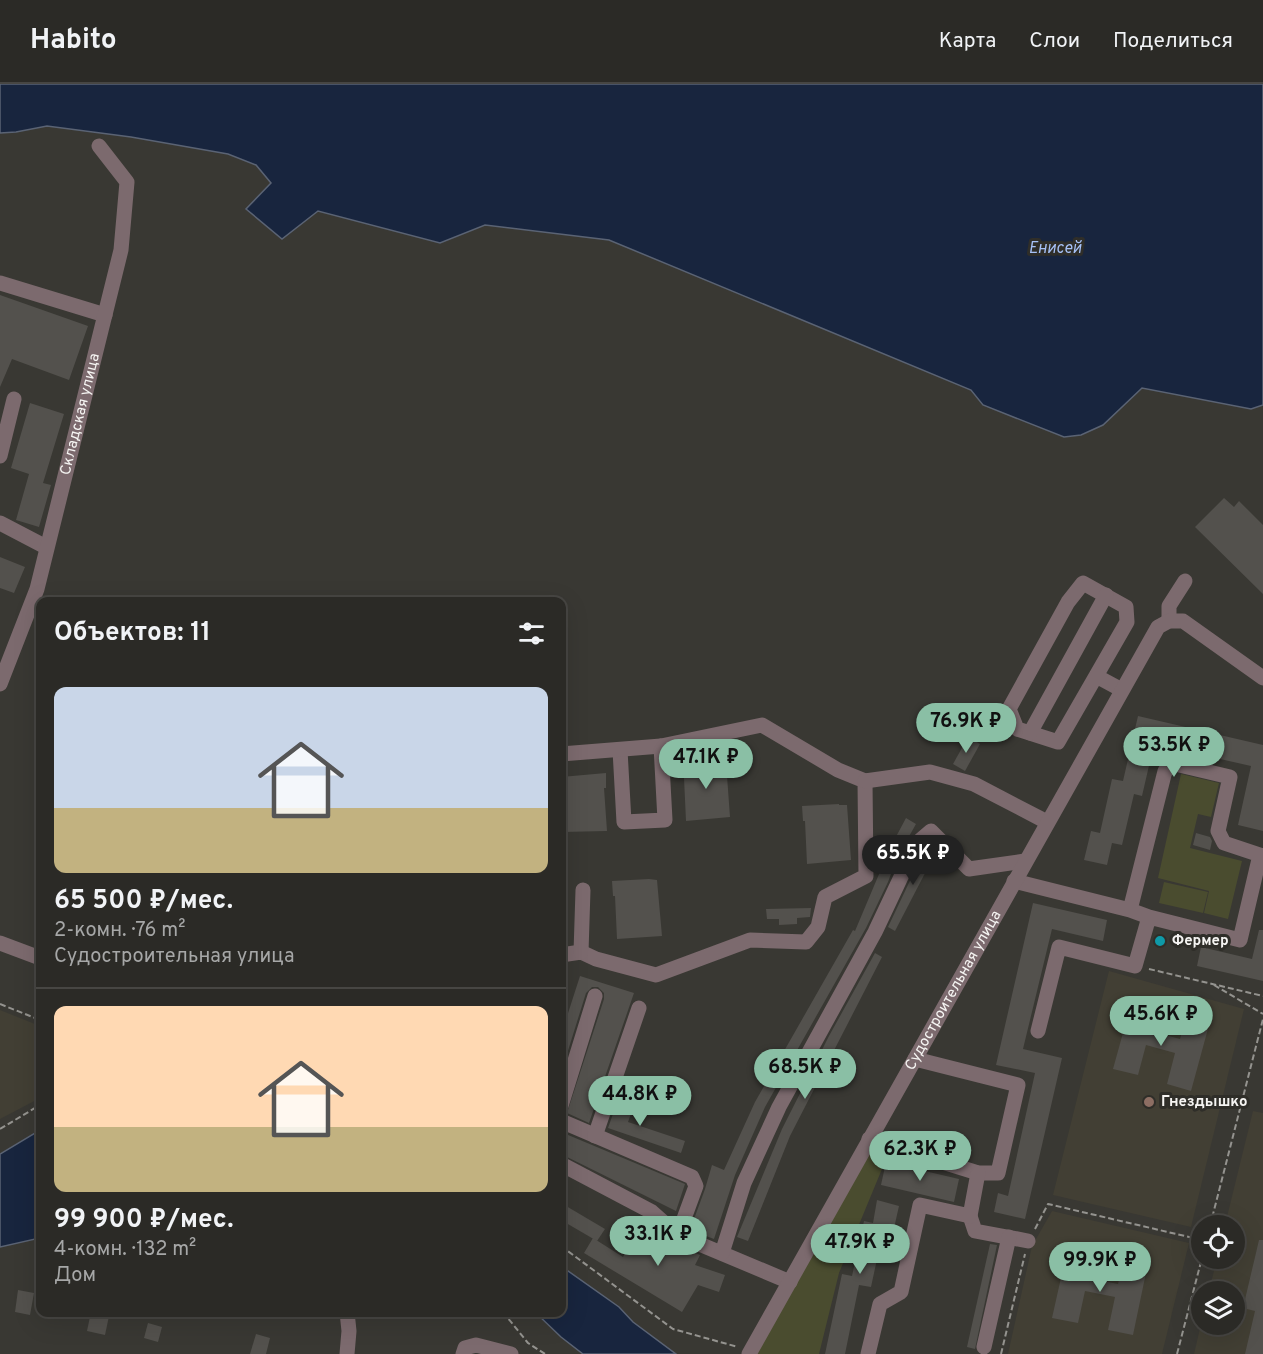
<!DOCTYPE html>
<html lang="ru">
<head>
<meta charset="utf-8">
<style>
	body { margin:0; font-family:Overpass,sans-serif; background:#373632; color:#f1f3f6; height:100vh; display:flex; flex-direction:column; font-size:22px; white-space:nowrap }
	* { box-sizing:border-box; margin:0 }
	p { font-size:20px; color:#a6a7a7 }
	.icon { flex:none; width:33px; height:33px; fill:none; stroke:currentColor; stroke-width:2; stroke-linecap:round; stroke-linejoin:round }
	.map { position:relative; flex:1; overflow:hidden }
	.panel { position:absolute; left:36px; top:513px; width:530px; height:720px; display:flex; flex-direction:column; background:#2b2a26; border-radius:12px; box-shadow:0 6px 24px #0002,0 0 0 2px #474643 }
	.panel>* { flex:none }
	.fabs { position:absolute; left:1191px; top:1131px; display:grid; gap:12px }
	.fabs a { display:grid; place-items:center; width:54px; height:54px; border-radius:50%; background:#2b2a26; box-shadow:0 6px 24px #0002,0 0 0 2px #474643; font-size:30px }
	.price { position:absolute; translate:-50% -51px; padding:0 14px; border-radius:21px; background:#8abfa5; color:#111; font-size:20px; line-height:39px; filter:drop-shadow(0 2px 3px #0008) }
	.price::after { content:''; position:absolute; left:50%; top:36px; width:18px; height:14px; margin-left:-9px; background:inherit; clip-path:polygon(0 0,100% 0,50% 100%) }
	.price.current { background:#222; color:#fff }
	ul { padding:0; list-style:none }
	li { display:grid; align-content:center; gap:12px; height:318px; padding:0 18px }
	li+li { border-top:2px solid #474643 }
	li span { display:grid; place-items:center; height:186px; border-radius:12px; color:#555 }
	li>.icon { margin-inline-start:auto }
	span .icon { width:108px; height:108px; fill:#fffc; stroke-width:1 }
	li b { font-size:26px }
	h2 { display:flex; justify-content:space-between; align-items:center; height:72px; padding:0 18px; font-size:26px }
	header { display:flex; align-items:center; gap:36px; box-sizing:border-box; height:84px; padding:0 30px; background:#2b2a26; border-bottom:2px solid #474643 }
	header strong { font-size:28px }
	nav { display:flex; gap:33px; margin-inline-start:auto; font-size:21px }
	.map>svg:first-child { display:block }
	.built { fill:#423f34 }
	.green { fill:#4a4c2f }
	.water { fill:#18253e; stroke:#5a6374; stroke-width:1.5 }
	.building { fill:#53514d }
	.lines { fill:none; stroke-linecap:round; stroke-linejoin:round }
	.path { stroke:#94938f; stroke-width:2; stroke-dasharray:6 3; stroke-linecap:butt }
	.minor { stroke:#7c6a6e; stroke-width:15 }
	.culture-dot { fill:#0f9aa8; stroke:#2f2e29; stroke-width:2 }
	.education-dot { fill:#8d6e63; stroke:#2f2e29; stroke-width:2 }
	.labels { text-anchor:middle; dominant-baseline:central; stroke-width:6; stroke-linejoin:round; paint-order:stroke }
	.street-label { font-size:15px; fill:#f5f4f2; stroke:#2f2e29 }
	.poi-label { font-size:15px; font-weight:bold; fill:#f5f4f2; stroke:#2f2e29; text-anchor:start }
	.water-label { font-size:16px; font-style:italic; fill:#a6c1f6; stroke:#2f2e29 }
</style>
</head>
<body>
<header>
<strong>Habito</strong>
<nav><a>Карта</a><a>Слои</a><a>Поделиться</a></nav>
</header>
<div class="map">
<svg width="1263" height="1270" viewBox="0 0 1263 1270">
	<rect width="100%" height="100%" fill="#393833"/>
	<g class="built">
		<polygon points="1109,887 1244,925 1191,1143 1053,1111"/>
		<polygon points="0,926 40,942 40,1014 0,1035"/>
		<polygon points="1253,1027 1263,1029 1263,1270 1194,1270 1201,1240 1234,1240 1234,1208 1209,1207 1217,1175 1234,1174 1234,1142 1225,1141"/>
		<polygon points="1052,1127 1189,1159 1162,1270 1008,1270 1032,1162"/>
	</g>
	<g class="green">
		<polygon points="1181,690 1219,699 1211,733 1198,730 1190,764 1242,777 1228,835 1204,829 1209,807 1158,794"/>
		<polygon points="1164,798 1208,808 1203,829 1159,819"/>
		<polygon points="870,1061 889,1068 839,1189 819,1270 756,1270"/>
	</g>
	<g class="water">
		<polygon points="0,0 1263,0 1263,321 1251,325 1142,304 1103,341 1081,351 1064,353 983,321 971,306 609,156 485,141 440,159 318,127 282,155 246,125 271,99 256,81 228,70 131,53 47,42 16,48 0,49"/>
		<polygon points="40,1046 40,1154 0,1163 0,1070"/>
		<polygon points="561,1182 619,1223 633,1238 676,1270 583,1270 561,1253 536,1229 561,1228"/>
	</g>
	<g class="building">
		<polygon points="0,211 88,242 69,296 12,275 0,303"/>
		<polygon points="30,319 64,330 43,399 51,401 39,443 16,436 29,390 11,384"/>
		<polygon points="1224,414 1234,423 1239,417 1263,441 1263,510 1195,443"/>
		<polygon points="0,473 25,483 14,509 0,504"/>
		<polygon points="1138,632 1263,661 1263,747 1238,741 1251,682 1154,660 1142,712 1134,710 1122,761 1112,759 1107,781 1084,776 1091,747 1100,749 1112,695 1123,697"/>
		<polygon points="968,653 980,660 965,687 953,680"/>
		<polygon points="717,677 718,679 726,678 730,733 686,737 684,694 682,694 681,679"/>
		<polygon points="606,689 606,704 604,704 607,747 562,748 561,693"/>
		<polygon points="839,720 839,721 847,721 851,776 807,780 805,737 803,737 802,722"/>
		<polygon points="906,734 916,740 907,756 904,755 888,798 866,844 765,1023 735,1091 714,1155 690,1146 705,1105 712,1081 724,1086 755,1018 853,846 855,847 890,764"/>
		<polygon points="1196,749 1210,753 1212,757 1210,766 1193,761"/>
		<polygon points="930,761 937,766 895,847 888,843 925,765"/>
		<polygon points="649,795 657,796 662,852 617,855 615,812 613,812 612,797"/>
		<polygon points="1033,819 1107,836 1103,857 1052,845 1023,965 1062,974 1025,1135 994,1128 998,1109 1008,1112 1035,989 996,981"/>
		<polygon points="811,824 810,833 797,834 797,840 779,841 779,835 767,835 766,825"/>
		<polygon points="1259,846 1263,846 1263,897 1197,882 1201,863 1252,875"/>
		<polygon points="875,869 882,873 790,1052 748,1157 737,1153 782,1045 829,952"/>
		<polygon points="580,892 634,909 589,1039 567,1029 604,915 604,909 598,903 592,903 586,909 561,989 561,951"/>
		<polygon points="1131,920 1155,926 1150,947 1180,955 1186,934 1209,941 1191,1007 1167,1000 1175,969 1146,961 1138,991 1113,985"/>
		<polygon points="620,1010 636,1016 628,1038 685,1057 681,1069 608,1044"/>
		<polygon points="561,1048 685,1100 676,1127 561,1070"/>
		<polygon points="886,1078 959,1095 954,1118 881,1101"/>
		<polygon points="877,1116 899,1122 892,1153 882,1152 871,1203 859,1201 845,1270 825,1270 842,1190 852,1192 864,1137 873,1139"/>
		<polygon points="561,1119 605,1145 597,1157 561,1136"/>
		<polygon points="636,1137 666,1153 674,1160 700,1171 695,1181 725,1191 719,1208 698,1201 682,1228 584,1169 593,1154 623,1173 634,1153 629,1150"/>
		<polygon points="1259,1156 1263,1156 1263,1270 1245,1270 1255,1227 1243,1224"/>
		<polygon points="990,1160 997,1161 975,1265 967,1263"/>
		<polygon points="1067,1167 1092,1173 1088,1194 1118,1200 1123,1179 1147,1184 1133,1251 1108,1246 1115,1213 1085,1207 1078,1239 1052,1234"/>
		<polygon points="18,1206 34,1209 30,1231 15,1228"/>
		<polygon points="91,1228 109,1232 105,1251 87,1247"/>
		<polygon points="148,1239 162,1243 158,1258 144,1254"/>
		<polygon points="256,1250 270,1254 266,1270 250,1270"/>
	</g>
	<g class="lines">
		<g class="path">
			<polyline points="1149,885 1263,912"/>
			<polyline points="1214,901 1263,930"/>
			<polyline points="0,920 40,936"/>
			<polyline points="0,1045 40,1021"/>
			<polyline points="1210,1142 1263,935"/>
			<polyline points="1035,1145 1048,1120 1202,1156"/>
			<polyline points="561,1162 673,1245 738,1263"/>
			<polyline points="503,1228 528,1259 545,1270"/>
			<polyline points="1001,1270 1025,1170"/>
			<polyline points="1177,1270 1202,1174"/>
		</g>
		<g class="minor">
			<polyline points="0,199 105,231"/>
			<polyline points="0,372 14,315"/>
			<polyline points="0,439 46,463"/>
			<polyline points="1169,537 1169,522 1185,497"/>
			<polyline points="1096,592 1058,658 1017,645 1009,625 1068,518 1083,499 1126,523 1127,538 1096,592 1122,606"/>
			<path id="s1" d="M0,600L37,505L121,166L127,98L99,62"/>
			<polyline points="1030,649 1106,511"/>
			<polyline points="620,666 624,738 665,736 661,662"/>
			<polyline points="561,670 661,662 762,641 838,686 865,697 866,792 825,813 818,843 806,858 750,856 656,891 596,875 581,868 561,871"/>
			<polyline points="865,697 930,688 974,700 1047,738"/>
			<polyline points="1014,797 1130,826 1149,833 1240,856 1260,771 1224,759 1218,747 1230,693 1175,680 1165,687 1130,826 1149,833 1135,882 1059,863 1038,947"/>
			<polyline points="0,859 40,874"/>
			<polyline points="581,868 583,806"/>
			<polyline points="561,1022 595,912"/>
			<polyline points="561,1037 692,1093 696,1102 678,1151"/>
			<polyline points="595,1052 639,924"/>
			<polyline points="869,1055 978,1089 998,1089 1018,1001 915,975"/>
			<polyline points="561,1080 652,1128 678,1151 790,1198"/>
			<polyline points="970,1132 975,1147 1028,1157"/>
			<polyline points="722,1169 744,1099 779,1023 875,848 917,759 931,747 969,785 1025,777"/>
			<polyline points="984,1263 1009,1153"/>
			<polyline points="347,1270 349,1247 347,1228"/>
			<polyline points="463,1270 465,1264 476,1261 511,1270"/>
			<path id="s2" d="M749,1270L1158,543L1169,537H1183L1263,594"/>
			<polyline points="868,1270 880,1220 901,1208 920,1121 970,1132 978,1089"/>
		</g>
	</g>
	<circle class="culture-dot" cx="1160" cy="857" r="6"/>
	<circle class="education-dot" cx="1149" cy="1018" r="6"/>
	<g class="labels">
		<g class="street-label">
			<text stroke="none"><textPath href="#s1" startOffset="282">Складская улица</textPath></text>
			<text stroke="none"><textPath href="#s2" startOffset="417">Судостроительная улица</textPath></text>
		</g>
		<g class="poi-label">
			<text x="1172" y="857">Фермер</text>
			<text x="1161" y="1018">Гнездышко</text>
		</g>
		<g class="water-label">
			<text x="1055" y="165">Енисей</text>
		</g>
	</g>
</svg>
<div class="fabs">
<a><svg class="icon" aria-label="locate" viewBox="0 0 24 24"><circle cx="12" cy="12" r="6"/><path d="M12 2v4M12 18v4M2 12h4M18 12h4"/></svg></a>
<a><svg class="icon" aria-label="layers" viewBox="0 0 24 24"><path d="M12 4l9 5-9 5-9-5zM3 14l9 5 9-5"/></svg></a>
</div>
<b class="price" style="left:966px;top:670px">76.9K ₽</b>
<b class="price" style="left:1174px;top:694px">53.5K ₽</b>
<b class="price" style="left:706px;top:706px">47.1K ₽</b>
<b class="price current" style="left:913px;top:802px">65.5K ₽</b>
<b class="price" style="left:1161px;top:963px">45.6K ₽</b>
<b class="price" style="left:805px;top:1016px">68.5K ₽</b>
<b class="price" style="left:640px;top:1043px">44.8K ₽</b>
<b class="price" style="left:920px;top:1098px">62.3K ₽</b>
<b class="price" style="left:658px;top:1183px">33.1K ₽</b>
<b class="price" style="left:860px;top:1191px">47.9K ₽</b>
<b class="price" style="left:1100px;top:1209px">99.9K ₽</b>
<section class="panel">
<h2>Объектов: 11<svg class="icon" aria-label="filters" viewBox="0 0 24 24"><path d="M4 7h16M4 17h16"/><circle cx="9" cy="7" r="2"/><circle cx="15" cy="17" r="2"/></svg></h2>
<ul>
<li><span style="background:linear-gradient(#c9d6e8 65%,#c2b280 0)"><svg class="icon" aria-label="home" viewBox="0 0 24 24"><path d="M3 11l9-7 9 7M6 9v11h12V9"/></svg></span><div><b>65 500 ₽/мес.</b><p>2-комн. · 76 m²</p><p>Судостроительная улица</p></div></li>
<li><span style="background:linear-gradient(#ffd9b3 65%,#c2b280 0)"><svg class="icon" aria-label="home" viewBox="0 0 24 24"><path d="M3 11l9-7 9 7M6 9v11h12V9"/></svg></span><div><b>99 900 ₽/мес.</b><p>4-комн. · 132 m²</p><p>Дом</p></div></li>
</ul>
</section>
</div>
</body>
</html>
